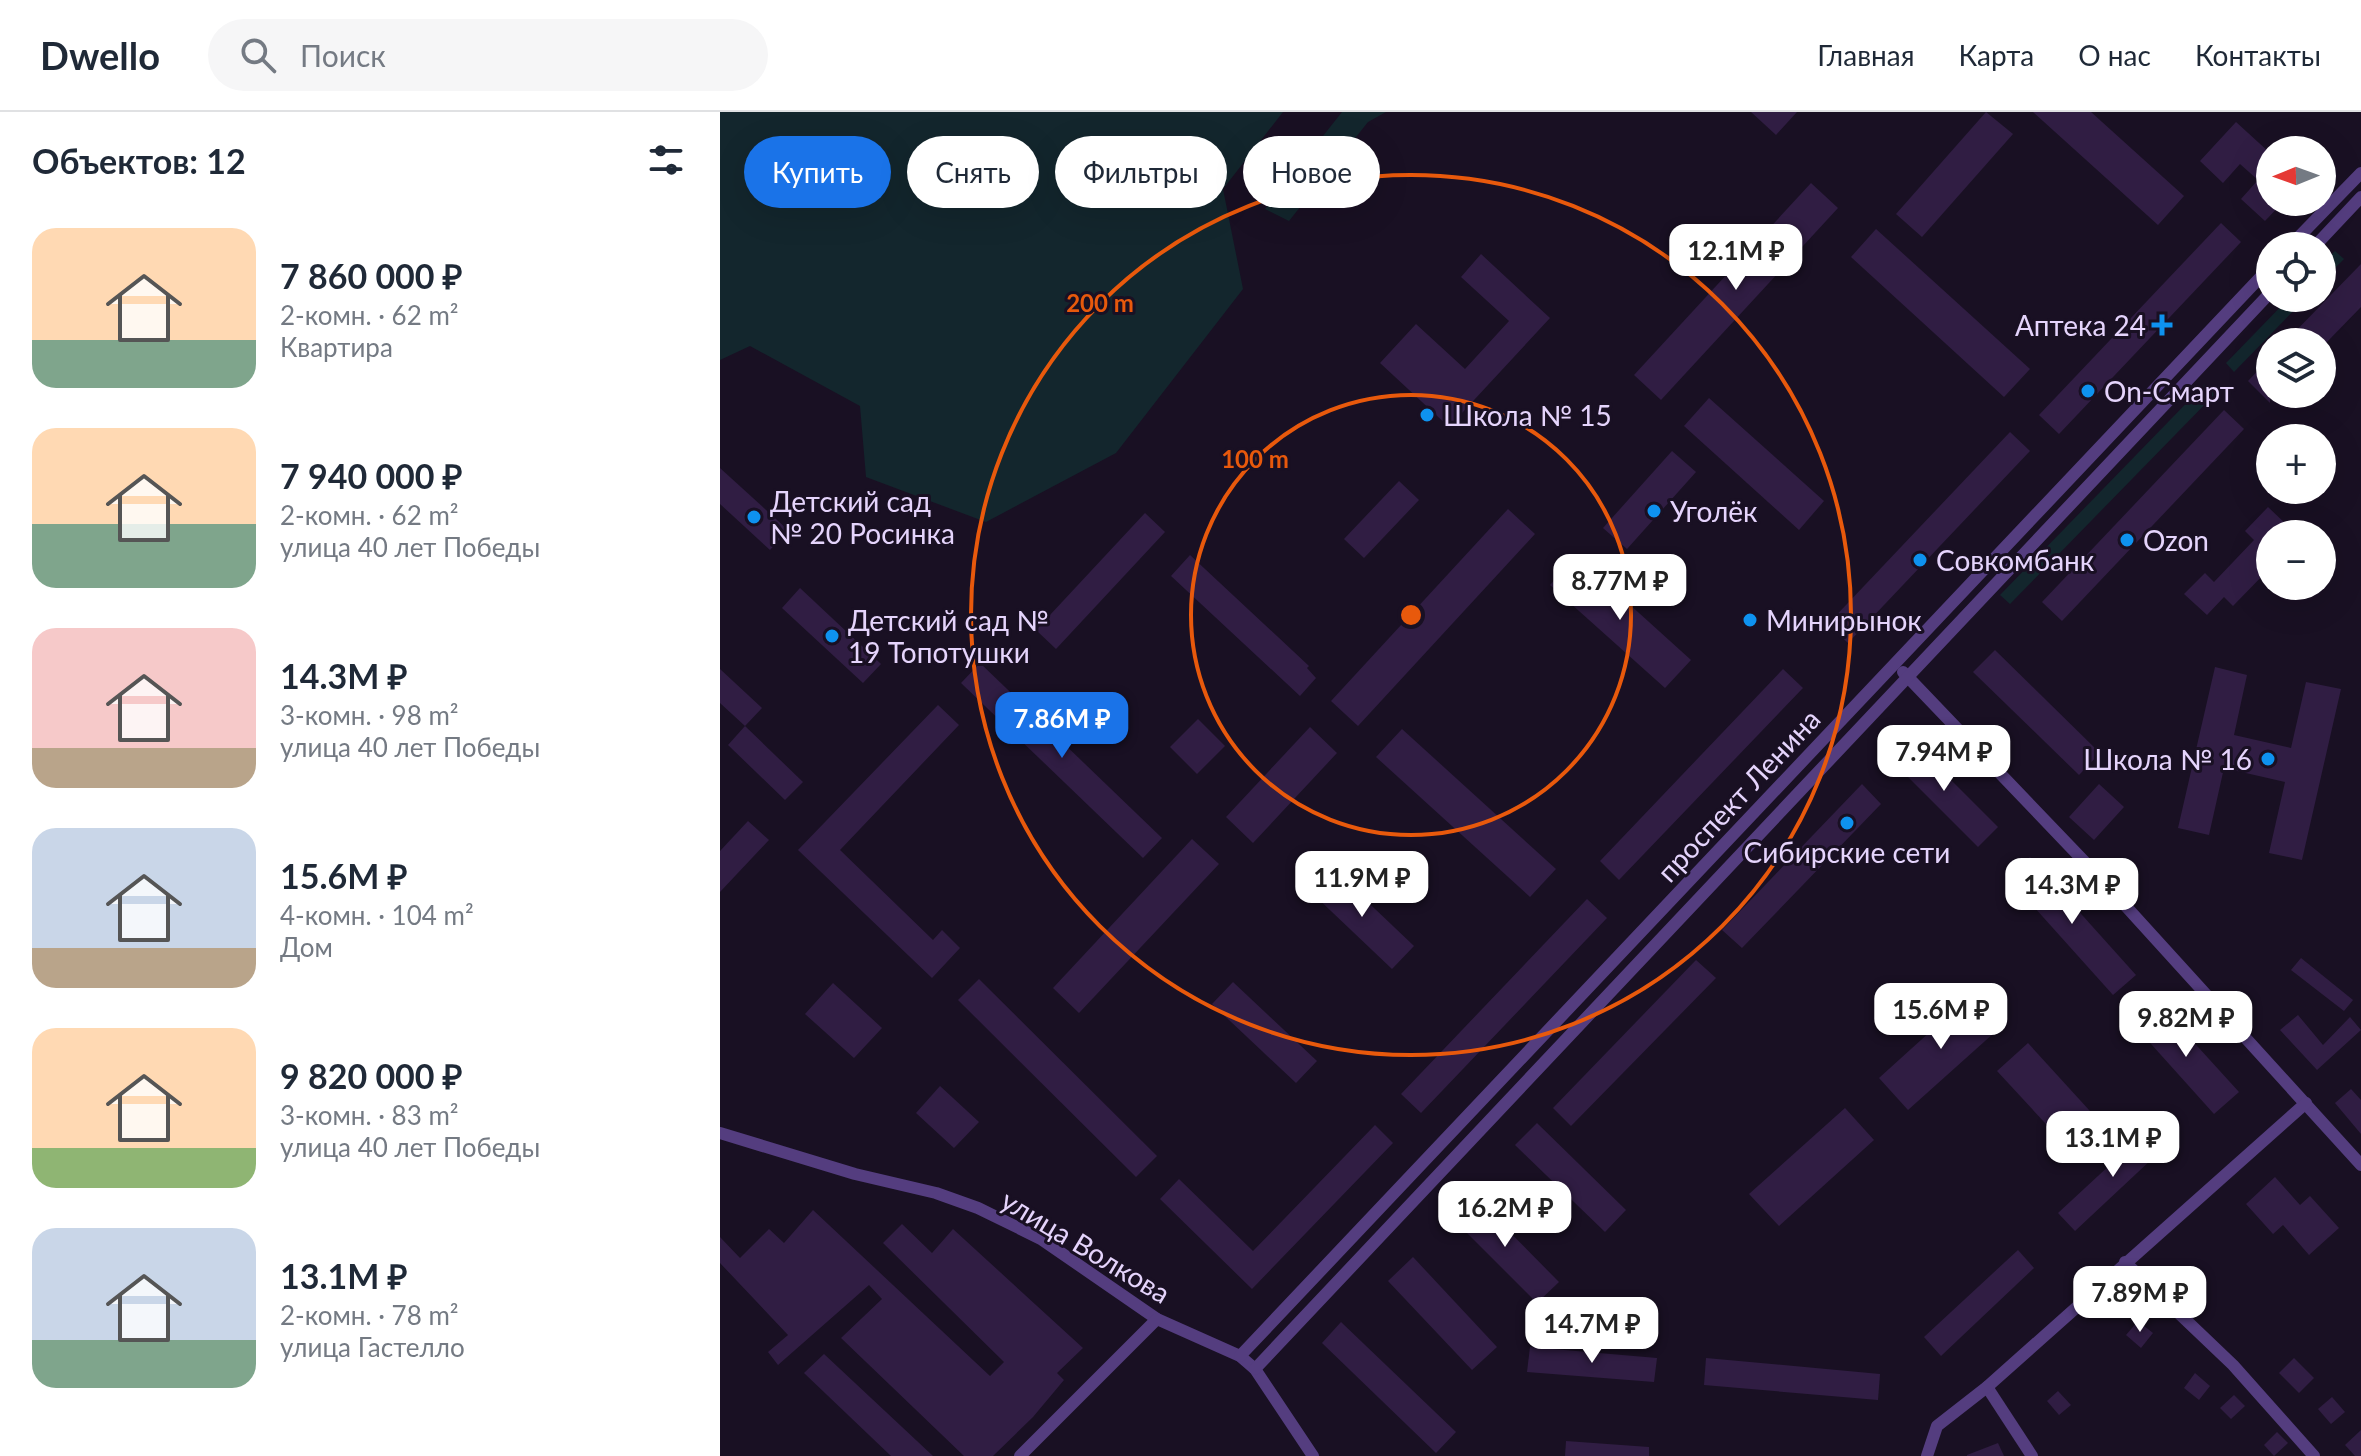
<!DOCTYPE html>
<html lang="ru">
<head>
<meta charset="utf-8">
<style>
	body { margin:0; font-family:Lato,sans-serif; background:#f6f6f7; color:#1f2937; height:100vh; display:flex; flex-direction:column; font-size:30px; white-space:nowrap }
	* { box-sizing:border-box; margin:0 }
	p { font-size:26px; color:#747a83 }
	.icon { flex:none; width:44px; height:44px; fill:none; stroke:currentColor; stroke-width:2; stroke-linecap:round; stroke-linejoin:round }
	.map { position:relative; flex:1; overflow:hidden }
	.drawer { display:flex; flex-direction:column; background:#fff; width:720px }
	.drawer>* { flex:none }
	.top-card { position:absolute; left:24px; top:24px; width:760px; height:72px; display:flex; gap:16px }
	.needle { width:52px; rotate:269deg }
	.fabs { position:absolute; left:1536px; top:24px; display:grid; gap:16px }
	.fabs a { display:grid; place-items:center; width:80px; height:80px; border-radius:50%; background:#fff; box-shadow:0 8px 32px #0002; font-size:40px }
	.price { position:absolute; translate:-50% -68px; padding:0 18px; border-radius:16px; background:#fff; color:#222; font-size:26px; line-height:52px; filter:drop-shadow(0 2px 4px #0008) }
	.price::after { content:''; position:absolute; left:50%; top:48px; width:24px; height:18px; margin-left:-12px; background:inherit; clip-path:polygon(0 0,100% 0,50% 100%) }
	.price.on { background:#1a73e8; color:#fff }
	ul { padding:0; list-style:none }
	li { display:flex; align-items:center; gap:24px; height:200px; padding:0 32px }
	li span { display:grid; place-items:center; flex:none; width:224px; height:160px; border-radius:24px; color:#555 }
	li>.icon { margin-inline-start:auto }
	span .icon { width:96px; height:96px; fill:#fffc; stroke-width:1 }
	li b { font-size:34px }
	h2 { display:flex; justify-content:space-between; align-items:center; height:96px; padding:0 32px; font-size:34px }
	.pill { padding:0 28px; border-radius:36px; background:#fff; box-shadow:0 8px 32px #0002; font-size:28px; line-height:72px }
	.pill.on { background:#1a73e8; color:#fff }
	header { display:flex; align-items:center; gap:48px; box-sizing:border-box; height:112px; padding:0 40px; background:#fff; border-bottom:2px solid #e0e1e3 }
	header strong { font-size:38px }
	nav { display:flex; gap:44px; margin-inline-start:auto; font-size:28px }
	.search { width:560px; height:72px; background:#f6f6f7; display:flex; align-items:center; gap:20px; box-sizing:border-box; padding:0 28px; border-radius:44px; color:#747a83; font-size:30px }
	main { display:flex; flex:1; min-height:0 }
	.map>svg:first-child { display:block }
	.green { fill:#13262d }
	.building { fill:#301d43 }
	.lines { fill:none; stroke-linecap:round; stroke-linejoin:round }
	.minor { stroke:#543d7f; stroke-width:12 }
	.ring { fill:none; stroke:#e8590c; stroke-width:4 }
	.poi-dot { fill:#0e92ef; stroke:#191023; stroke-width:3 }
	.labels { text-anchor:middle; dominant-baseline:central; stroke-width:6; stroke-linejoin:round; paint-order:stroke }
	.poi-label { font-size:28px; fill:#e5d4fc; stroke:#191023; text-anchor:start }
	.street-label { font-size:28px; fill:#e5d4fc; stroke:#191023 }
	.centre { fill:#e8590c; stroke:#191023; stroke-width:4 }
	.ring-label { font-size:24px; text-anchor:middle; font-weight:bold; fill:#e8590c; stroke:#191023; stroke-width:6; stroke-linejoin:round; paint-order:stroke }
</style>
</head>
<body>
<header>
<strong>Dwello</strong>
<div class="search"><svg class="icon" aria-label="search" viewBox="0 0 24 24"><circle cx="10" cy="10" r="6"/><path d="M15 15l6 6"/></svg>Поиск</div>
<nav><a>Главная</a><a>Карта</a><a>О нас</a><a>Контакты</a></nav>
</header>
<main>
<section class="drawer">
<h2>Объектов: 12<svg class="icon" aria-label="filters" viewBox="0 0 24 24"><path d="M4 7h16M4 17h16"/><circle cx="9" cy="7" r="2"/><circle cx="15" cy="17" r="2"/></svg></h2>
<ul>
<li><span style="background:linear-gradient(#ffd9b3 70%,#7fa58c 0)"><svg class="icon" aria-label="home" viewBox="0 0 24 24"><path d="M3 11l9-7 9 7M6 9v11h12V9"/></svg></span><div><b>7 860 000 ₽</b><p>2-комн. · 62 m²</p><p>Квартира</p></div></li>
<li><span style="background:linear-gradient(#ffd9b3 60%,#7fa58c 0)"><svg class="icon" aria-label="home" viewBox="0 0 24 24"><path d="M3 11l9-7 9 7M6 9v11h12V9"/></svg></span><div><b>7 940 000 ₽</b><p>2-комн. · 62 m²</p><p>улица 40 лет Победы</p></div></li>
<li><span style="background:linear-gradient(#f6c9c9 75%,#b9a48a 0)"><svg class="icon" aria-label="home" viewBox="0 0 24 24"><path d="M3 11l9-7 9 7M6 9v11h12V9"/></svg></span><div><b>14.3M ₽</b><p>3-комн. · 98 m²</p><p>улица 40 лет Победы</p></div></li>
<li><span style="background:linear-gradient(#c9d6e8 75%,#b9a48a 0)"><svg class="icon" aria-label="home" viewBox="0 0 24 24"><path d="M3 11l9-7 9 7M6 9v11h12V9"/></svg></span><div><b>15.6M ₽</b><p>4-комн. · 104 m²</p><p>Дом</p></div></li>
<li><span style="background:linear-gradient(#ffd9b3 75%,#8fb573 0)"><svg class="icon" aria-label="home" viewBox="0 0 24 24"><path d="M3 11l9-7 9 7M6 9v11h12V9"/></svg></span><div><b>9 820 000 ₽</b><p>3-комн. · 83 m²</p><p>улица 40 лет Победы</p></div></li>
<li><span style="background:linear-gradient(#c9d6e8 70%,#7fa58c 0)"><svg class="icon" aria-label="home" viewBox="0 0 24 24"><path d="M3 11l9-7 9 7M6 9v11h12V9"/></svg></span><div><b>13.1M ₽</b><p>2-комн. · 78 m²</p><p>улица Гастелло</p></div></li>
</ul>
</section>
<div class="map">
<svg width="1641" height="1344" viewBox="0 0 1641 1344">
	<rect width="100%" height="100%" fill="#191023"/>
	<g class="green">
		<polygon points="0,0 563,0 503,77 523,177 396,341 266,410 146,365 140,294 30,234 0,248"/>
		<polygon points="622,0 666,0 648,10 569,109 545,97"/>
		<polygon points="1615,139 1624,147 1602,169 1602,152"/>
		<polygon points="1569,186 1586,186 1514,260 1506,251"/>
		<polygon points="1485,272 1495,282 1290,492 1280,483"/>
	</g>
	<g class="building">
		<polygon points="1031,0 1077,0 1056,23"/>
		<polygon points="1266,0 1293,22 1202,125 1176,102"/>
		<polygon points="1313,0 1371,0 1464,84 1438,113"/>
		<polygon points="1516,10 1550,41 1550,90 1563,90 1545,109 1521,87 1538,68 1520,52 1503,71 1480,49"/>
		<polygon points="1091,71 1118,96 941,288 914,263"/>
		<polygon points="1501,111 1521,130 1339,322 1319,303"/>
		<polygon points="1156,117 1310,257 1284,285 1131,145"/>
		<polygon points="761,142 830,206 729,315 660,251 696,212 745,257 789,209 741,165"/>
		<polygon points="1641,152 1641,195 1607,230 1565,230"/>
		<polygon points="1550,246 1550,291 1528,269"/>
		<polygon points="989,286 1104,389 1079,418 964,314"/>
		<polygon points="1504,298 1524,317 1342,509 1322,490"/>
		<polygon points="1290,320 1310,339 1128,531 1108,512"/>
		<polygon points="952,339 976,360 907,437 883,416"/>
		<polygon points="0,356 68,418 50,438 0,392"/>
		<polygon points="679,369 699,388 644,446 624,427"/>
		<polygon points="1548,395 1570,416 1564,422 1550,422 1550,456 1513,494 1504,485 1487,503 1464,482 1485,461 1494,470 1534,428 1525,419"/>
		<polygon points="788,397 815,422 638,614 611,589"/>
		<polygon points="425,401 445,420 336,537 316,518"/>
		<polygon points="470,443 589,554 587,556 596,566 580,584 451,464"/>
		<polygon points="856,444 971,548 945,576 830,473"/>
		<polygon points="80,476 161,552 143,571 62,496"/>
		<polygon points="1275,538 1380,641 1359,663 1253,560"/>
		<polygon points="260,551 442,726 423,746 241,571"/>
		<polygon points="1495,555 1527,563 1514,623 1571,636 1586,570 1621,577 1582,748 1549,741 1565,670 1504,656 1489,723 1458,716"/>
		<polygon points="0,557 42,596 25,614 0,591"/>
		<polygon points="1063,557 1083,576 899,768 880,749"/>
		<polygon points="218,593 239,613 120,738 213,828 222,818 240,836 212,866 78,738"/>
		<polygon points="478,607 505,634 477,662 450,635"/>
		<polygon points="25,614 83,670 65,688 8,633"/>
		<polygon points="590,615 617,641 533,731 506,705"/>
		<polygon points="682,617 836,757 810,785 656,645"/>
		<polygon points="1190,627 1278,715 1258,735 1170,647"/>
		<polygon points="1142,672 1161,692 1022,836 1002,818"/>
		<polygon points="1379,672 1404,695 1374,728 1349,705"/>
		<polygon points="28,709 49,728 0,780 0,739"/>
		<polygon points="472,727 499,752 359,901 333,876"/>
		<polygon points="1310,745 1416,863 1393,883 1288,766"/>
		<polygon points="613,757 694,834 672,857 591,780"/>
		<polygon points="867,787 887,806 701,1001 681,982"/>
		<polygon points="1581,846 1633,888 1624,899 1571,858"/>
		<polygon points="976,848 996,866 851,1014 833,996"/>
		<polygon points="259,867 437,1044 416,1065 238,888"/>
		<polygon points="513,870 597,949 576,971 492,892"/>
		<polygon points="113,871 162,916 134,946 85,902"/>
		<polygon points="1254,880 1284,912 1188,998 1159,966"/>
		<polygon points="1438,891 1519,980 1494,1002 1414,913"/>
		<polygon points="1578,903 1603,933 1630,905 1641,918 1597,958 1560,918"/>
		<polygon points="1308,931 1380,1010 1350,1038 1277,959"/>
		<polygon points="220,974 259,1010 234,1036 196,1001"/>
		<polygon points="1631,977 1641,988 1641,1022 1615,991"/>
		<polygon points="1125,996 1154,1028 1059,1114 1029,1082"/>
		<polygon points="817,1011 906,1098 885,1120 795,1033"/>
		<polygon points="655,1013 673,1031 532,1177 440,1087 459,1067 533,1139"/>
		<polygon points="1432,1014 1448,1032 1355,1119 1338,1101"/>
		<polygon points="1555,1065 1580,1093 1590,1084 1619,1116 1589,1143 1563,1113 1553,1122 1526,1092"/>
		<polygon points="753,1083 839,1170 817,1191 731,1105"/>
		<polygon points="93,1098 270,1264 284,1250 163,1131 182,1112 212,1141 233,1117 363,1236 337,1261 344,1268 313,1305 273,1344 244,1344 121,1226 162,1187 149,1173 58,1253 48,1240 68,1223 0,1151 0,1125 20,1146 49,1117 64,1131"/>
		<polygon points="1298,1138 1314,1156 1221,1244 1204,1225"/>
		<polygon points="693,1145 777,1235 752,1258 668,1169"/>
		<polygon points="1418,1209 1433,1221 1421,1236 1406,1223"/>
		<polygon points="621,1210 736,1320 716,1341 602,1231"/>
		<polygon points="810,1235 937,1246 934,1270 807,1260"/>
		<polygon points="104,1242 213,1344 171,1344 84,1261"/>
		<polygon points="986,1246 1160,1262 1158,1288 984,1273"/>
		<polygon points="1574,1246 1594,1266 1579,1281 1559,1261"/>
		<polygon points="1475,1261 1490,1274 1479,1288 1464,1276"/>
		<polygon points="1338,1279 1351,1293 1339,1303 1327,1289"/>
		<polygon points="1514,1283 1525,1294 1511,1307 1500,1296"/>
		<polygon points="1612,1285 1625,1300 1611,1312 1598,1297"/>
		<polygon points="1641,1318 1641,1344 1635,1344 1625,1333"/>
		<polygon points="1557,1320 1568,1331 1554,1344 1544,1333"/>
		<polygon points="846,1329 929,1335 929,1344 845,1344"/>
		<polygon points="1278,1331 1284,1344 1247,1344 1247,1343"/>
	</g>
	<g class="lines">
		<g class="minor">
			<polyline points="1570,134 1641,61"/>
			<polyline points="1595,134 1641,85"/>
			<polyline points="1183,560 1382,768 1641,1053"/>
			<polyline points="0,1021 135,1062 216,1081 258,1096 321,1127 437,1207 520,1244 535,1257 593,1344"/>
			<polyline points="1405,1150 1513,1253 1594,1344"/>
			<polyline points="520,1244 1550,155"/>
			<polyline points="535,1257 1550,181"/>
			<polyline points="1267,1275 1312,1344"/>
			<polyline points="300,1344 437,1207"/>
			<polyline points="1207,1344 1217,1314 1267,1275 1586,991"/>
		</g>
	</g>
	<g class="ring">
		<circle cx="691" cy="503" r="220"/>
		<circle cx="691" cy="503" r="440"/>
	</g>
	<g class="poi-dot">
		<path d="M1438 201h8v8h8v8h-8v8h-8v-8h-8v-8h8z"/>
		<circle cx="1368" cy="279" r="8"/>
		<circle cx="707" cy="303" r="8"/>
		<circle cx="934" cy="399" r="8"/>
		<circle cx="34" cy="405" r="8"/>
		<circle cx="1407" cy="428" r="8"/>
		<circle cx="1200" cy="448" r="8"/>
		<circle cx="1030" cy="508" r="8"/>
		<circle cx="112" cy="524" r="8"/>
		<circle cx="1548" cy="647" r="8"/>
		<circle cx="1127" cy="711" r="8"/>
	</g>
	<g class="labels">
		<g class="poi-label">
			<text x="1426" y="213" text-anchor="end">Аптека 24</text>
			<text x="1384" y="279">On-Смарт</text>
			<text x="723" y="303">Школа № 15</text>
			<text x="50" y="389">Детский сад<tspan x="50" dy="32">№ 20 Росинка</tspan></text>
			<text x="950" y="399">Уголёк</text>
			<text x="1423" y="428">Ozon</text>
			<text x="1216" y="448">Совкомбанк</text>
			<text x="128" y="508">Детский сад №<tspan x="128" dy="32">19 Топотушки</tspan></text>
			<text x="1046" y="508">Минирынок</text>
			<text x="1532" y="647" text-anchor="end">Школа № 16</text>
			<text x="1127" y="740" text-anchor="middle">Сибирские сети</text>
		</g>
		<g class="street-label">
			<text transform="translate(1018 683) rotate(-47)">проспект Ленина</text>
			<text transform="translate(366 1134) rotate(31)">улица Волкова</text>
		</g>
	</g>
	<circle cx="691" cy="503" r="12" class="centre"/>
	<g class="ring-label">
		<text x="380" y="200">200 m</text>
		<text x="535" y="356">100 m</text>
	</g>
</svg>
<div class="fabs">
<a><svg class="needle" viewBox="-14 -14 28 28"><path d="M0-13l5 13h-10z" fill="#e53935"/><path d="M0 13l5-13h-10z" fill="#747a83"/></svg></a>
<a><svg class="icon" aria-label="locate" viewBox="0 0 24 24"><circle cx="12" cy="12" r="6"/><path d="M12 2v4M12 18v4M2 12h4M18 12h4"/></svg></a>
<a><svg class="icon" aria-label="layers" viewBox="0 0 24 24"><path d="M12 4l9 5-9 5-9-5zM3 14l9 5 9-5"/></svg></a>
<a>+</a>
<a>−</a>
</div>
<b class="price" style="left:1016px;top:180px">12.1M ₽</b>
<b class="price" style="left:900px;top:510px">8.77M ₽</b>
<b class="price on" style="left:342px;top:648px">7.86M ₽</b>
<b class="price" style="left:1224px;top:681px">7.94M ₽</b>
<b class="price" style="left:642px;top:807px">11.9M ₽</b>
<b class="price" style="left:1352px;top:814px">14.3M ₽</b>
<b class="price" style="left:1221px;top:939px">15.6M ₽</b>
<b class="price" style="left:1466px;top:947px">9.82M ₽</b>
<b class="price" style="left:1393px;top:1067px">13.1M ₽</b>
<b class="price" style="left:785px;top:1137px">16.2M ₽</b>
<b class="price" style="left:1420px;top:1222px">7.89M ₽</b>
<b class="price" style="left:872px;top:1253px">14.7M ₽</b>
<div class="top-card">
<a class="pill on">Купить</a>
<a class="pill">Снять</a>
<a class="pill">Фильтры</a>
<a class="pill">Новое</a>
</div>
</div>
</main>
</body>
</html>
